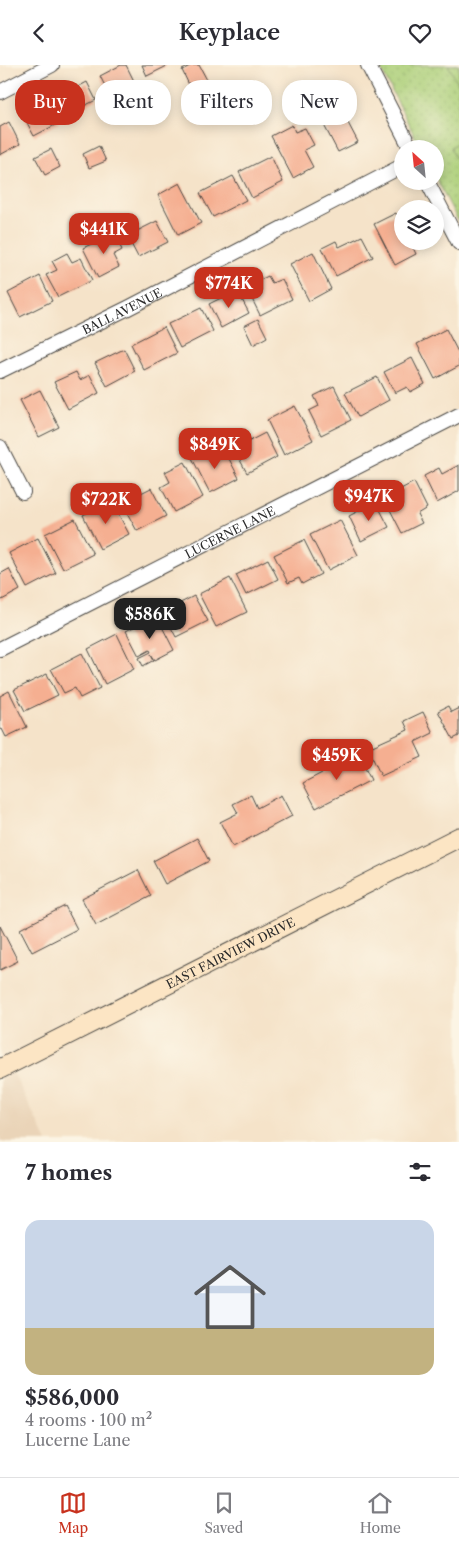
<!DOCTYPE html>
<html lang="en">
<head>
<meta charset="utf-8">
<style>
	body { margin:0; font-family:"Libre Caslon Text",serif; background:#f7f7f7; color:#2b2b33; height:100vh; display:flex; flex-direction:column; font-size:19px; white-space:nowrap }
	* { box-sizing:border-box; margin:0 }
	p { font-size:16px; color:#7c7c81 }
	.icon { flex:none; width:28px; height:28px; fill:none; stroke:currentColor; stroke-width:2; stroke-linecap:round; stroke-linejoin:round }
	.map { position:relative; height:1077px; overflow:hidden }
	.panel { display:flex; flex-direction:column; background:#fff; flex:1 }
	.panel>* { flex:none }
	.hud { position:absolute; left:15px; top:15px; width:430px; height:45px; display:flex; gap:10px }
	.needle { width:32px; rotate:333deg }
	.fabs { position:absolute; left:394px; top:75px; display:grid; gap:10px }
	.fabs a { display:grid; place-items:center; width:50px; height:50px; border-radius:50%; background:#fff; box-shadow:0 2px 12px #0003; font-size:25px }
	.price { position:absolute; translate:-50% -42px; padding:0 11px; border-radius:10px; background:#c8321e; color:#fff; font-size:16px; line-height:32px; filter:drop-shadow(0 1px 2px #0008) }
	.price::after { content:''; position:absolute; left:50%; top:30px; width:15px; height:11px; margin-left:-8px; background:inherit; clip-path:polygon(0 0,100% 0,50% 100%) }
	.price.on { background:#222; color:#fff }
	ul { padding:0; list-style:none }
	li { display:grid; align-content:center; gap:10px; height:265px; padding:0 25px }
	li span { display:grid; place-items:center; height:155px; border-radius:15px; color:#555 }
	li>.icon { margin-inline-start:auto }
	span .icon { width:90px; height:90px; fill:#fffc; stroke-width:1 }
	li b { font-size:21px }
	h2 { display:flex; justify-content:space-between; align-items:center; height:60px; padding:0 25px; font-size:21px }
	.tag { padding:0 18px; border-radius:20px; background:#fff; box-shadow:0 2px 12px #0003; font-size:18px; line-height:45px }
	.tag.on { background:#c8321e; color:#fff }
	header { display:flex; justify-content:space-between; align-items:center; height:65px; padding:0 25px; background:#fff; font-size:22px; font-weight:600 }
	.tab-bar { display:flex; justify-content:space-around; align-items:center; height:70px; border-top:1px solid #e1e1e2; background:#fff; font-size:14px; color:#7c7c81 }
	.tab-bar a { display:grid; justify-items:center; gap:2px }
	.tab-bar .on { color:#c8321e }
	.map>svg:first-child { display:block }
	.built { fill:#ead4b8 }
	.green { fill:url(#green-dots); stroke:#6b7d52 }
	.pitch { fill:#abcf78; stroke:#6b7d52 }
	.building { fill:#f5af91 }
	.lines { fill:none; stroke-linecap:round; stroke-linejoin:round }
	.street-casing { stroke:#494743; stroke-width:16 }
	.secondary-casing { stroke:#494743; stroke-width:21 }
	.street { stroke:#fff; stroke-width:14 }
	.secondary { stroke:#fce5c4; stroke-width:19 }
	.labels { text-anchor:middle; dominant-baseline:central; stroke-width:4; stroke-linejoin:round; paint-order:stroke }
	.street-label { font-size:12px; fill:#2b2b2b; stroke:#fcf5e5 }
</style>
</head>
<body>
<header><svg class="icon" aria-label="back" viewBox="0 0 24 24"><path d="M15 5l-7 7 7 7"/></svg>Keyplace<svg class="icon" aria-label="heart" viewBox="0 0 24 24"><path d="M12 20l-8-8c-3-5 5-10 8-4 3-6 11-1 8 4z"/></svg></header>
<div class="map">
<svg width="459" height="1077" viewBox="0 0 459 1077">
	<defs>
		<pattern id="green-dots" width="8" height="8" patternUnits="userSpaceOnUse" patternTransform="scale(1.25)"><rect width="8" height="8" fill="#abcf78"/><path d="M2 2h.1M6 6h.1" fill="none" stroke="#93b268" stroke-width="1.8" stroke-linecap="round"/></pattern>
	</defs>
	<rect width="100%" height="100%" fill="#fcf5e5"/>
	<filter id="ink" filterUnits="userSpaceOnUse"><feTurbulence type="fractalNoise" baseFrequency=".02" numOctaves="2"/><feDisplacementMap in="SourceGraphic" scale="10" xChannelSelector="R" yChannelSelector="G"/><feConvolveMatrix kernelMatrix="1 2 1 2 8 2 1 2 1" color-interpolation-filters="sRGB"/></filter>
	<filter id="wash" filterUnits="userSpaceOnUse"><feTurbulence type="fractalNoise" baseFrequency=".0096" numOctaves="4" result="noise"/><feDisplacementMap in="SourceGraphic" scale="20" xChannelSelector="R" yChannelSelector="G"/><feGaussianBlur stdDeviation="1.12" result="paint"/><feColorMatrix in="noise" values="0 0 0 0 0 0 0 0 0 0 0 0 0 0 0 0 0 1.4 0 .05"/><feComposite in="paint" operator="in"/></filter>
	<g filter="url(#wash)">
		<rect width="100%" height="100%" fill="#f5e3c9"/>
		<polygon class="built" points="12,1005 47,1077 0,1077 0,1011"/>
		<polygon class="green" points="379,0 459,0 459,158 435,111 435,84 421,84"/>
		<g class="pitch">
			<polygon points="448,0 459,0 459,20"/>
			<polygon points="459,77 459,99 451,85 452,81"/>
		</g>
		<g id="blocks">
			<g class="building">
				<polygon points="121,0 126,0 139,26 114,39 100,11"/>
				<polygon points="142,0 169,0 147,11"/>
				<polygon points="192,0 199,0 207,15 191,24 182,5"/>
				<polygon points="87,17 96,35 68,49 59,32"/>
				<polygon points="159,19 168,36 154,44 145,27"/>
				<polygon points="335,33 358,77 338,87 315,43"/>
				<polygon points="48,37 59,58 34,71 23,50"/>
				<polygon points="9,57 20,79 0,90 0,62"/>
				<polygon points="292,60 295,67 305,63 314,80 304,85 313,102 293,113 271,71"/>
				<polygon points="99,81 106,96 89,103 83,89"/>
				<polygon points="51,84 60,102 45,110 35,92"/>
				<polygon points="271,91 283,117 252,133 239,107"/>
				<polygon points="233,111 246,135 213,152 200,128"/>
				<polygon points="180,118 201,158 178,170 158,130"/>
				<polygon points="396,148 402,162 402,176 410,176 416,189 395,200 374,159"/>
				<polygon points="157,156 168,177 138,192 127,171"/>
				<polygon points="114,168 122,185 113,190 119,202 98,213 83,183"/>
				<polygon points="362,171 373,192 336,211 322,183 336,176 339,182"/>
				<polygon points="313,187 331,224 309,236 290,199"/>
				<polygon points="67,188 72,197 81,193 92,215 58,232 46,210 57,205 52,196"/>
				<polygon points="40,211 52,236 20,252 8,228"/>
				<polygon points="268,211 272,218 282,214 292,234 260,250 246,222"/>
				<polygon points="237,225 249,248 221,263 209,239"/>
				<polygon points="201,243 213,266 180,283 168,259"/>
				<polygon points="258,254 267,272 253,280 244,261"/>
				<polygon points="164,262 177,288 144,305 131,279"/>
				<polygon points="446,264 459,289 459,301 435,314 417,279"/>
				<polygon points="124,284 135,306 107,321 95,298"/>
				<polygon points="412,293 425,319 410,327 407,322 395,328 384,307"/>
				<polygon points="76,307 80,315 90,310 99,328 68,344 54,317"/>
				<polygon points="377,312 389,335 358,352 345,328"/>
				<polygon points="334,321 351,355 321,370 309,346 319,341 314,331"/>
				<polygon points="40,325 59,362 39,372 20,335"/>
				<polygon points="295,341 313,375 284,390 267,355"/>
				<polygon points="265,368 277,392 247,408 234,384"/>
				<polygon points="211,383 216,393 226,388 239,413 210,428 192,393"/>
				<polygon points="185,397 203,432 174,447 161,422 170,417 165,407"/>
				<polygon points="459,400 459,426 437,438 424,411 439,403 442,409"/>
				<polygon points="414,417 427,443 417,449 422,458 402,468 384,433"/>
				<polygon points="137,421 141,428 151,423 166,451 137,466 118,431"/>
				<polygon points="111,435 129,469 100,484 83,450"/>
				<polygon points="376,437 389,462 361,476 349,451"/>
				<polygon points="75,454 93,489 63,504 45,469"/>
				<polygon points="340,455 358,490 328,505 310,470"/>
				<polygon points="38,473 56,508 27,523 9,488"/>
				<polygon points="304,475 321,509 302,519 299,513 288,518 274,490"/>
				<polygon points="268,494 278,514 246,530 236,510"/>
				<polygon points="9,504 20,525 0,536 0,509"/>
				<polygon points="230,513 247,547 216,562 199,529"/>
				<polygon points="194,531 208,556 176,572 163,547"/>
				<polygon points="156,550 174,585 155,595 151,589 154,595 143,601 139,593 151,587 150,585 139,591 126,566"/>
				<polygon points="117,569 134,604 105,619 88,584"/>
				<polygon points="82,588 100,623 80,633 75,623 64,628 51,604"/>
				<polygon points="47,609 58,630 25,646 14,625"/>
				<polygon points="9,626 27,662 6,672 2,664 0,665 0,631"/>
				<polygon points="448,641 451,647 459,643 459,671 453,674 438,646"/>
				<polygon points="423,647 433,668 415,677 422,692 381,711 368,683 408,665 404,656"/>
				<polygon points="358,689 371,715 316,743 303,718"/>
				<polygon points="251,730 257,743 281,730 292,751 233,782 220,757 238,748 233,739"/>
				<polygon points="197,773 209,796 165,819 153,796"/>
				<polygon points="138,805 151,831 96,860 82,834"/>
				<polygon points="65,841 77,864 32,887 20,864"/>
				<polygon points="0,861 18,896 0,905"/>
			</g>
		</g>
	</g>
	<g filter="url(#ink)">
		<use href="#blocks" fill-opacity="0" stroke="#494743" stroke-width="1"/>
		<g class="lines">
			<g class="street-casing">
				<g id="street">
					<polyline points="368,0 411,84"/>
					<polyline points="0,27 52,0"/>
					<polyline points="427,116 459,178"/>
					<path id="s1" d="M0,306L128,243L402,101"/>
					<polyline points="0,382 23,427"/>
					<path id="s2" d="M0,584L459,350"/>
				</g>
			</g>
			<g class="secondary-casing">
				<g id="secondary">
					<path id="s3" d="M0,1004L459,772"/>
				</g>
			</g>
			<use href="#street" class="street"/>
			<use href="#secondary" class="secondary"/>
		</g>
	</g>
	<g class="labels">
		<g class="street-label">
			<text stroke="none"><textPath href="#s1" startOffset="136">BALL AVENUE</textPath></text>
			<text stroke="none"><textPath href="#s2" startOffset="258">LUCERNE LANE</textPath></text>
			<text stroke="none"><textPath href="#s3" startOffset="258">EAST FAIRVIEW DRIVE</textPath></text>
		</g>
	</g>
</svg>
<div class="fabs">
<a><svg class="needle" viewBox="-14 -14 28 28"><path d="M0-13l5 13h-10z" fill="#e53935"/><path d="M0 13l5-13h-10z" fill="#7c7c81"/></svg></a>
<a><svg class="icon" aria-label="layers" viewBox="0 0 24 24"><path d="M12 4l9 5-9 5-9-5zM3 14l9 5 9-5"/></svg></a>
</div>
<b class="price" style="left:104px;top:190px">$441K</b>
<b class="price" style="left:229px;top:244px">$774K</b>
<b class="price" style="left:215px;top:405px">$849K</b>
<b class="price" style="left:369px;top:457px">$947K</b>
<b class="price" style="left:106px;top:460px">$722K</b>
<b class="price on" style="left:150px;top:575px">$586K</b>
<b class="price" style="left:337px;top:716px">$459K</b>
<div class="hud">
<a class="tag on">Buy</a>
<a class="tag">Rent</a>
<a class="tag">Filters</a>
<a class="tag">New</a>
</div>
</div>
<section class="panel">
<h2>7 homes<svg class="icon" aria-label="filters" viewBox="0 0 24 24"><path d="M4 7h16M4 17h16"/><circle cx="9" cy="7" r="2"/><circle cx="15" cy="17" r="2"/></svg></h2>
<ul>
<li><span style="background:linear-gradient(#c9d6e8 70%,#c2b280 0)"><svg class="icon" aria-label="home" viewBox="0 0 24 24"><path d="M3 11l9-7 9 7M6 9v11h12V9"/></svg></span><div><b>$586,000</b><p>4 rooms · 100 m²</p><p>Lucerne Lane</p></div></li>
</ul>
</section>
<nav class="tab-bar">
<a class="on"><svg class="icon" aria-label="map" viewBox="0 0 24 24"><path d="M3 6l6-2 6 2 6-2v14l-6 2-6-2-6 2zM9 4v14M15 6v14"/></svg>Map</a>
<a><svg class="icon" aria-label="saved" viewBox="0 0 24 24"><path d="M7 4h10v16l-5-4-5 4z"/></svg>Saved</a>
<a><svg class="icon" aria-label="home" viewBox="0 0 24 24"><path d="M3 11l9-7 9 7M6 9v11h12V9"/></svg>Home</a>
</nav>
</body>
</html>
